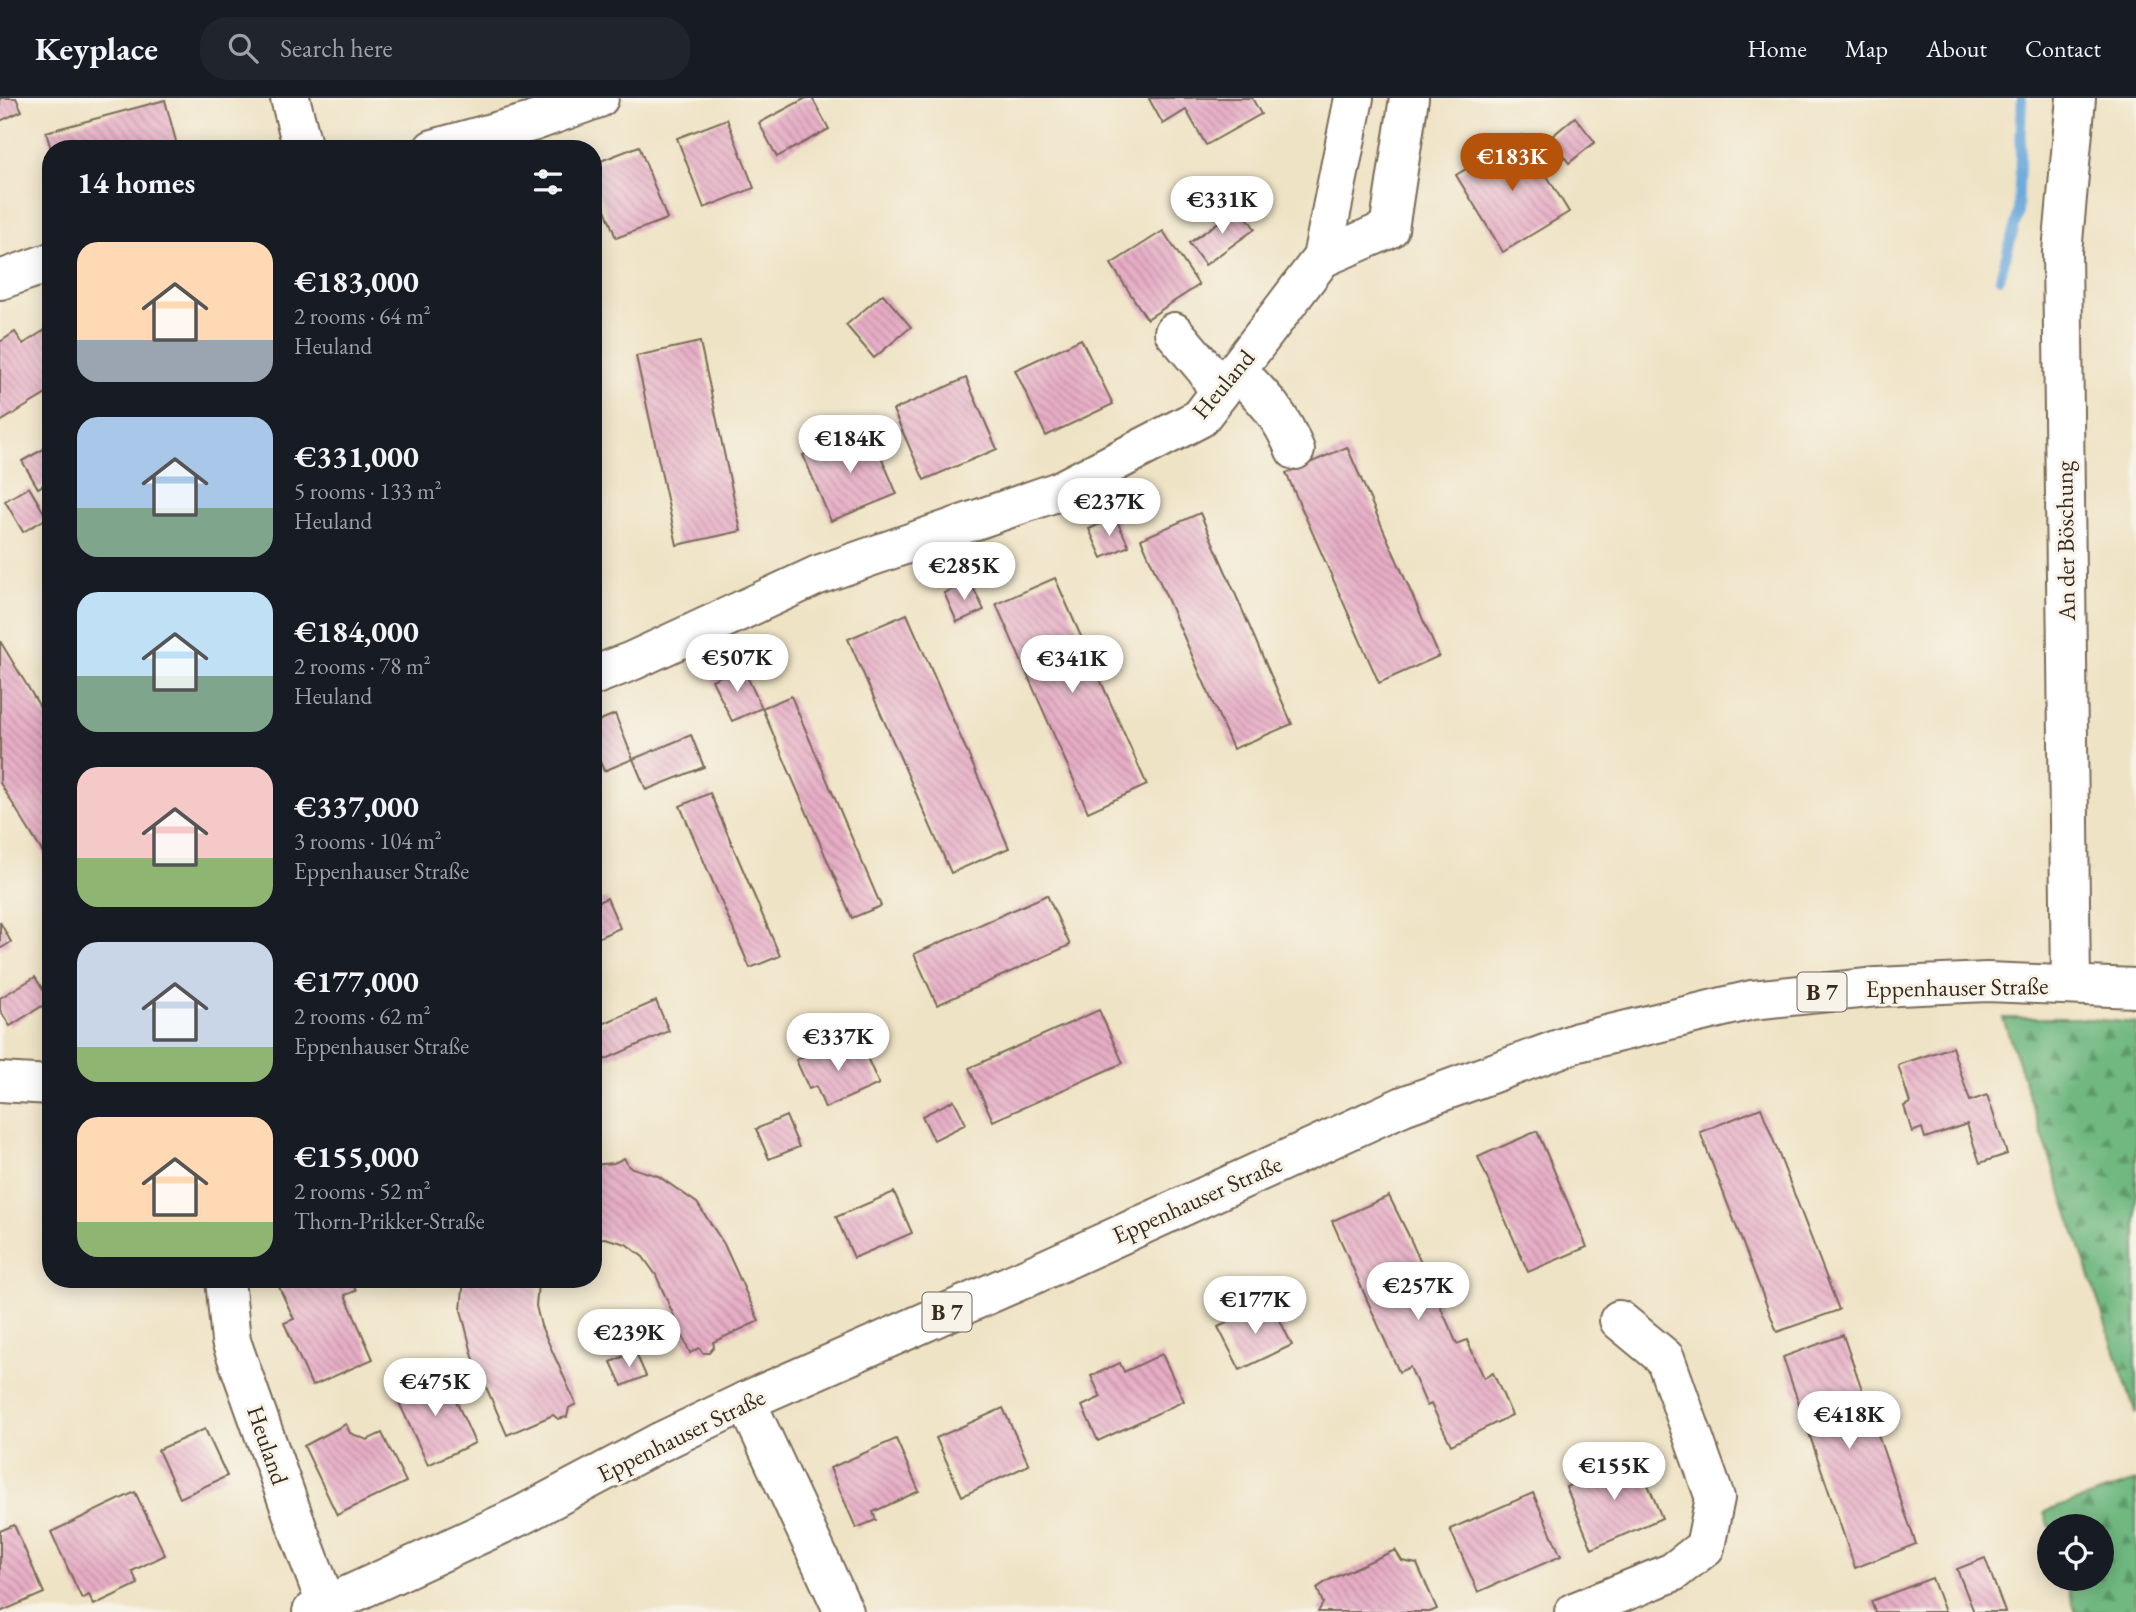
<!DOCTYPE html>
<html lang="en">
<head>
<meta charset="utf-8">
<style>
	body { margin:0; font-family:"EB Garamond",serif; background:#20242c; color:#f1f3f6; height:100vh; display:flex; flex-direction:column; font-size:26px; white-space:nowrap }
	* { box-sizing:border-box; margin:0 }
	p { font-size:23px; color:#9ea1a6 }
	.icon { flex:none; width:38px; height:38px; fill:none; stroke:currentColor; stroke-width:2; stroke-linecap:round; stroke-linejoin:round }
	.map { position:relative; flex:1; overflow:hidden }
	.panel { position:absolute; left:42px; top:42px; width:560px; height:1148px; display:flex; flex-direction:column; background:#171b24; border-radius:28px; box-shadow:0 4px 18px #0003 }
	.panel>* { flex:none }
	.buttons { position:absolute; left:2037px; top:1416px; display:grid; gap:14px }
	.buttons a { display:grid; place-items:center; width:77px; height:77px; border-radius:50%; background:#171b24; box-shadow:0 4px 18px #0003; font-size:35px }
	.price { position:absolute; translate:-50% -60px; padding:0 16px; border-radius:24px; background:#fff; color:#222; font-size:23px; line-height:46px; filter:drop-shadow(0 2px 4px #0008) }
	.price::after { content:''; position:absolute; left:50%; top:42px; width:21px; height:16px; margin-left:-10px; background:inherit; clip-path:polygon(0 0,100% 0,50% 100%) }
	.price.current { background:#b45309; color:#fff }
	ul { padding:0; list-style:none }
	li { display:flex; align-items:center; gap:21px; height:175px; padding:0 35px }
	li span { display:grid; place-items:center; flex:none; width:196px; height:140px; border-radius:21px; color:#555 }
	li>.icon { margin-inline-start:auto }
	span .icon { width:84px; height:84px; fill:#fffc; stroke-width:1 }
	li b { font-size:30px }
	h2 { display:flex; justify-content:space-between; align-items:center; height:84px; padding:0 35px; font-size:30px }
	header { display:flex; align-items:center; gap:42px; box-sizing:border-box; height:98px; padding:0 35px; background:#171b24; border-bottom:2px solid #363941 }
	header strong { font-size:33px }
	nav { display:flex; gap:38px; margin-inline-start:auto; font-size:24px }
	.search { width:490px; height:63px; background:#20242c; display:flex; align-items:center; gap:18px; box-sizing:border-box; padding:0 24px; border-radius:28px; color:#9ea1a6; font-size:26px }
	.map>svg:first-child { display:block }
	.forest { fill:url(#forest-firs); stroke:#55714f; stroke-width:2 }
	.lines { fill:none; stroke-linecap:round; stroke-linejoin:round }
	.stream { stroke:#69a8dc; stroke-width:10 }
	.building { fill:url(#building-back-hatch) }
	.minor-casing { stroke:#7a6b58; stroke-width:42 }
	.major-casing { stroke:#7a6b58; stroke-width:42 }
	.minor { stroke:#fff; stroke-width:38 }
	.major { stroke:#fff; stroke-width:38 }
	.labels { text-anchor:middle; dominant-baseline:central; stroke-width:6; stroke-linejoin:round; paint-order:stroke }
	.shield { fill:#f7f3e8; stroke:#73665b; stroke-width:2 }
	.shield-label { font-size:23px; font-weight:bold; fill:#3b2a1e }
	.street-label { font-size:24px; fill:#3b2a1e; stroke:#f7f3e8 }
</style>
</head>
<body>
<header>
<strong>Keyplace</strong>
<div class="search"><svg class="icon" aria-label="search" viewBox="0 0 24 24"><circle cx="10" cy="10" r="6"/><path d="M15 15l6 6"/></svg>Search here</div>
<nav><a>Home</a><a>Map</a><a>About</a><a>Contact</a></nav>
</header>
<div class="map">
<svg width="2136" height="1514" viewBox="0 0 2136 1514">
	<defs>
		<pattern id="forest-firs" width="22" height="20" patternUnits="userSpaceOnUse" patternTransform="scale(1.75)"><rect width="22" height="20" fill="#6fb880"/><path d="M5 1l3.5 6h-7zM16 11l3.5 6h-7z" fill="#5c9668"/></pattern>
		<pattern id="building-back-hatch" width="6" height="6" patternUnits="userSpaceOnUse" patternTransform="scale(1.75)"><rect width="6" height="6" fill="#e7adc6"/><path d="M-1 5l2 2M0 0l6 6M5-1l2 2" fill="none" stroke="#bc8da0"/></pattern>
	</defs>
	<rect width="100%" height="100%" fill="#f7f3e8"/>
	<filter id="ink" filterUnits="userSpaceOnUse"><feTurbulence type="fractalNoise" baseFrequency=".0143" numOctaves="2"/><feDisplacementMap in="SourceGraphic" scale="14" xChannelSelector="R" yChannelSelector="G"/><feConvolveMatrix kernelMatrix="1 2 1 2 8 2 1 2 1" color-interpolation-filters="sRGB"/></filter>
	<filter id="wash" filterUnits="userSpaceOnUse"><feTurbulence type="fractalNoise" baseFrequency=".00686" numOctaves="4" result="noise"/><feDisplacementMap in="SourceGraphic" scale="28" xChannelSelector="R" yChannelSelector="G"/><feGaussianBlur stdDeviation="1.57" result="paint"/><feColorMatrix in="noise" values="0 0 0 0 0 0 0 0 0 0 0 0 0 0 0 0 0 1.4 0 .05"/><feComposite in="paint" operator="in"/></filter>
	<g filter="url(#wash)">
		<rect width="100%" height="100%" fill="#efe3c5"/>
		<g class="forest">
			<polygon points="2003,920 2076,920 2136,925 2136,1316"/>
			<polygon points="2136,1383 2136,1514 2076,1514 2065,1481 2102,1480 2102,1428 2049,1428 2049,1430 2044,1414"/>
		</g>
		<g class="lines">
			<polyline class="stream" points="2000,180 2018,116 2022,0"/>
		</g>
		<g id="blocks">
			<g class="building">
				<polygon points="0,0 16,0 22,13 0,23"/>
				<polygon points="806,0 812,0 829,31 777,59 759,25"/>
				<polygon points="1151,0 1252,0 1261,16 1206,47 1186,12 1163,26 1149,1"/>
				<polygon points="165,2 178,51 51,51 46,34"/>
				<polygon points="1575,19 1595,44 1569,65 1550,40"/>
				<polygon points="727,21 754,90 704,110 677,40"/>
				<polygon points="1522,37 1569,114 1503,154 1456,77"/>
				<polygon points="639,48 667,121 616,140 593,80 593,66"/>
				<polygon points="1240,109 1255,131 1205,167 1189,145"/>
				<polygon points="1163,133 1199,187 1147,221 1111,166"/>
				<polygon points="883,196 911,229 874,260 846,227"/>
				<polygon points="51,228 51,293 0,324 0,244 15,234 23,246"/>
				<polygon points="1081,241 1113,306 1046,338 1015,272"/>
				<polygon points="700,244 741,433 677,447 636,258"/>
				<polygon points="966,280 997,351 924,382 893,312"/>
				<polygon points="869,330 897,396 831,423 803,357"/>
				<polygon points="51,347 51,382 38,390 22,363"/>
				<polygon points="1347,349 1439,558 1379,585 1286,375"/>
				<polygon points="29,389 47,420 23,434 5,403"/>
				<polygon points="1200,415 1292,626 1233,651 1141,441"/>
				<polygon points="1115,419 1129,448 1102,460 1089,431"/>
				<polygon points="1055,480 1147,687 1088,714 996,506"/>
				<polygon points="970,483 984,512 957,524 944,495"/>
				<polygon points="907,516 1009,750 951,775 848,541"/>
				<polygon points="0,543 51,627 51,768 0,685"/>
				<polygon points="742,568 762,610 732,623 712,582"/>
				<polygon points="791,598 881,808 852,820 762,610"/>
				<polygon points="615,616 633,661 604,673 593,647 593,625"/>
				<polygon points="691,637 704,669 646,692 633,661"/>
				<polygon points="710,695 780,858 750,870 680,708"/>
				<polygon points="1047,797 1070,847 937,907 914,856"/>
				<polygon points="607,800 620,830 593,842 593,806"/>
				<polygon points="0,824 11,844 0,851"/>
				<polygon points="35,879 50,903 10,928 0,912 0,900"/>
				<polygon points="656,903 669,933 593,967 593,930"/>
				<polygon points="1099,912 1123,965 993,1023 969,970"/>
				<polygon points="859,942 879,986 825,1010 816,988 809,991 796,962 831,947 834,953"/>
				<polygon points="1952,949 1970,1003 1987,997 2007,1056 1980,1065 1967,1026 1925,1040 1922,1030 1912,1034 1904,1008 1910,1005 1898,967"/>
				<polygon points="954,1002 966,1026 934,1042 922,1018"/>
				<polygon points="1761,1010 1839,1212 1777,1234 1700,1034"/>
				<polygon points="786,1018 799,1049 769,1061 756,1031"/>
				<polygon points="1537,1033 1587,1149 1528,1174 1478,1059"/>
				<polygon points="624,1060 629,1069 658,1078 697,1105 724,1146 759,1223 713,1244 714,1249 709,1255 703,1255 699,1250 690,1255 656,1177 643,1159 626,1146 605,1140 593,1141 593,1067 614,1065"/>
				<polygon points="894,1094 912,1135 854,1160 836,1119"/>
				<polygon points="1389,1098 1408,1136 1457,1246 1467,1242 1484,1280 1493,1275 1512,1317 1451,1347 1431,1306 1427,1308 1410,1269 1399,1274 1332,1123"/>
				<polygon points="297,1181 350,1181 356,1193 345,1197 373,1261 312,1288 284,1225 294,1221 279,1189"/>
				<polygon points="464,1181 540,1181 538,1185 536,1208 541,1228 576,1306 569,1310 567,1319 558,1321 553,1317 507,1337 473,1259 461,1212"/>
				<polygon points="1271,1204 1292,1247 1240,1272 1218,1229"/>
				<polygon points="1843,1237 1916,1446 1855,1470 1783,1259"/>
				<polygon points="635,1253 646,1278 622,1288 611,1264"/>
				<polygon points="1162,1256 1184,1303 1098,1343 1082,1308 1101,1299 1091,1278 1120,1265 1124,1274"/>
				<polygon points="443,1274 475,1345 428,1367 395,1296"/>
				<polygon points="1003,1310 1029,1367 962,1398 936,1340"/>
				<polygon points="346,1326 350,1335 367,1342 382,1335 406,1384 337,1417 304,1348"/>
				<polygon points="205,1331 227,1378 180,1400 158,1352"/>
				<polygon points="896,1341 919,1393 873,1414 876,1422 856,1430 830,1370"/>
				<polygon points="1636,1358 1662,1420 1592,1451 1566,1389"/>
				<polygon points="135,1394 165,1457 132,1473 138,1486 94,1507 89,1497 82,1501 51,1434"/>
				<polygon points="1533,1395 1561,1458 1478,1494 1450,1431"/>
				<polygon points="14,1427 44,1495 0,1514 0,1433"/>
				<polygon points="1395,1452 1402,1463 1417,1466 1437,1511 1430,1514 1318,1514 1323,1505 1317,1490 1329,1482"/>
				<polygon points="1985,1460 2005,1514 1974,1514 1957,1471"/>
				<polygon points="1932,1480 1945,1514 1875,1514 1871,1503"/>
			</g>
		</g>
	</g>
	<g filter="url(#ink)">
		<use href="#blocks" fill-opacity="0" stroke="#7a6b58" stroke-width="2"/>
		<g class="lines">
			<g class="minor-casing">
				<g id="minor">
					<polyline points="290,0 303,51"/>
					<polyline points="433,51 532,24 599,0"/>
					<polyline points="1322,160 1389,131 1409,0"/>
					<polyline points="0,182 51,164"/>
					<polyline points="1174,234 1206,272 1219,295"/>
					<path d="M1236,272C1263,298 1281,317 1295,352"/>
					<polyline points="593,578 632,563 818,477 1059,393 1200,320 1322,160 1354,0"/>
					<polyline points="2071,886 2062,154 2076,0"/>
					<polyline points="0,984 51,987"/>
					<polyline points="225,1181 231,1243 297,1429 327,1508"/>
					<polyline points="746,1303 844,1514"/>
					<polyline points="1574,1514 1673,1474 1705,1449 1715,1400 1665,1260 1619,1222"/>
				</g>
			</g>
			<g class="major-casing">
				<polyline id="major" points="312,1514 522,1417 658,1345 746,1303 1037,1175 1403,1008 1578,944 1752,902 1877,889 1987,884 2136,890"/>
			</g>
			<use href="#minor" class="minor"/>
			<use href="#major" class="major"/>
		</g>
	</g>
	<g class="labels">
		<g class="shield">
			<rect x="1797.5" y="874.5" width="49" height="39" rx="5"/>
			<rect x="922.5" y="1194.5" width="49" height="39" rx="5"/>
		</g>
		<g class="shield-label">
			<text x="1822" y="894">B 7</text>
			<text x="947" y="1214">B 7</text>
		</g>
		<g class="street-label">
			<text transform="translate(1223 286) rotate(-50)">Heuland</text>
			<text transform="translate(2065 443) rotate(-91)">An der Böschung</text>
			<text transform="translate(1957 889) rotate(-1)">Eppenhauser Straße</text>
			<text transform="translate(1197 1101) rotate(-24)">Eppenhauser Straße</text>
			<text transform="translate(681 1337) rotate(-26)">Eppenhauser Straße</text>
			<text transform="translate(268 1347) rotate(71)">Heuland</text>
		</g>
	</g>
</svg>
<div class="buttons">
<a><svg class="icon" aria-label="locate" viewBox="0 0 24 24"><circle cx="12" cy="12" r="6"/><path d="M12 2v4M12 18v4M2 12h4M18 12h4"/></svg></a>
</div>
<b class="price current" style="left:1512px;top:95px">€183K</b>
<b class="price" style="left:1222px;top:138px">€331K</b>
<b class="price" style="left:850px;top:377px">€184K</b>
<b class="price" style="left:1109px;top:440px">€237K</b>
<b class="price" style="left:964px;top:504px">€285K</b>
<b class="price" style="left:737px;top:596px">€507K</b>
<b class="price" style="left:1072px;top:597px">€341K</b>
<b class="price" style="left:838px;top:975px">€337K</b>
<b class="price" style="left:1418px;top:1224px">€257K</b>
<b class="price" style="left:1255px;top:1238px">€177K</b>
<b class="price" style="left:629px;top:1271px">€239K</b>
<b class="price" style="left:435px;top:1320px">€475K</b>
<b class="price" style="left:1849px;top:1353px">€418K</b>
<b class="price" style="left:1614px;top:1404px">€155K</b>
<section class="panel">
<h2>14 homes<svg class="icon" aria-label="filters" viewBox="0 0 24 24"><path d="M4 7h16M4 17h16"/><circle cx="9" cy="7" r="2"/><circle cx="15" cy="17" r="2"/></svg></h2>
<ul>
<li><span style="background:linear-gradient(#ffd9b3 70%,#9aa5b1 0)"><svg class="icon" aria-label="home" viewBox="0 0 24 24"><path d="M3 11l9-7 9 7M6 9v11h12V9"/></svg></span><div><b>€183,000</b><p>2 rooms · 64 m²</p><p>Heuland</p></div></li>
<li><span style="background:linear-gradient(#a9c7e8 65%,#7fa58c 0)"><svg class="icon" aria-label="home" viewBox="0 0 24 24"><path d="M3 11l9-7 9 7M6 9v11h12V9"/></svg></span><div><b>€331,000</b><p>5 rooms · 133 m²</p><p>Heuland</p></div></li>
<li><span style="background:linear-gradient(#bfe0f5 60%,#7fa58c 0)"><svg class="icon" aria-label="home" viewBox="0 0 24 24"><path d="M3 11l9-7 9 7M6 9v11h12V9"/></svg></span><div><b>€184,000</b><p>2 rooms · 78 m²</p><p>Heuland</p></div></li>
<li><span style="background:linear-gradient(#f6c9c9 65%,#8fb573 0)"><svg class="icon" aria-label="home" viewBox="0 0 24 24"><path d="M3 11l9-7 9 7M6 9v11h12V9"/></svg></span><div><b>€337,000</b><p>3 rooms · 104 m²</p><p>Eppenhauser Straße</p></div></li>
<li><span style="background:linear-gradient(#c9d6e8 75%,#8fb573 0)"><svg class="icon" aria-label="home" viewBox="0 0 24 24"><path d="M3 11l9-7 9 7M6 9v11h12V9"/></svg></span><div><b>€177,000</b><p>2 rooms · 62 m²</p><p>Eppenhauser Straße</p></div></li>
<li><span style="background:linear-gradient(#ffd9b3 75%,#8fb573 0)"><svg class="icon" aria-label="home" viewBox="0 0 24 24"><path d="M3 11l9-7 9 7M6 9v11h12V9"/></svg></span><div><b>€155,000</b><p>2 rooms · 52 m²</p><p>Thorn-Prikker-Straße</p></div></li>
</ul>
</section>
</div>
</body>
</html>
